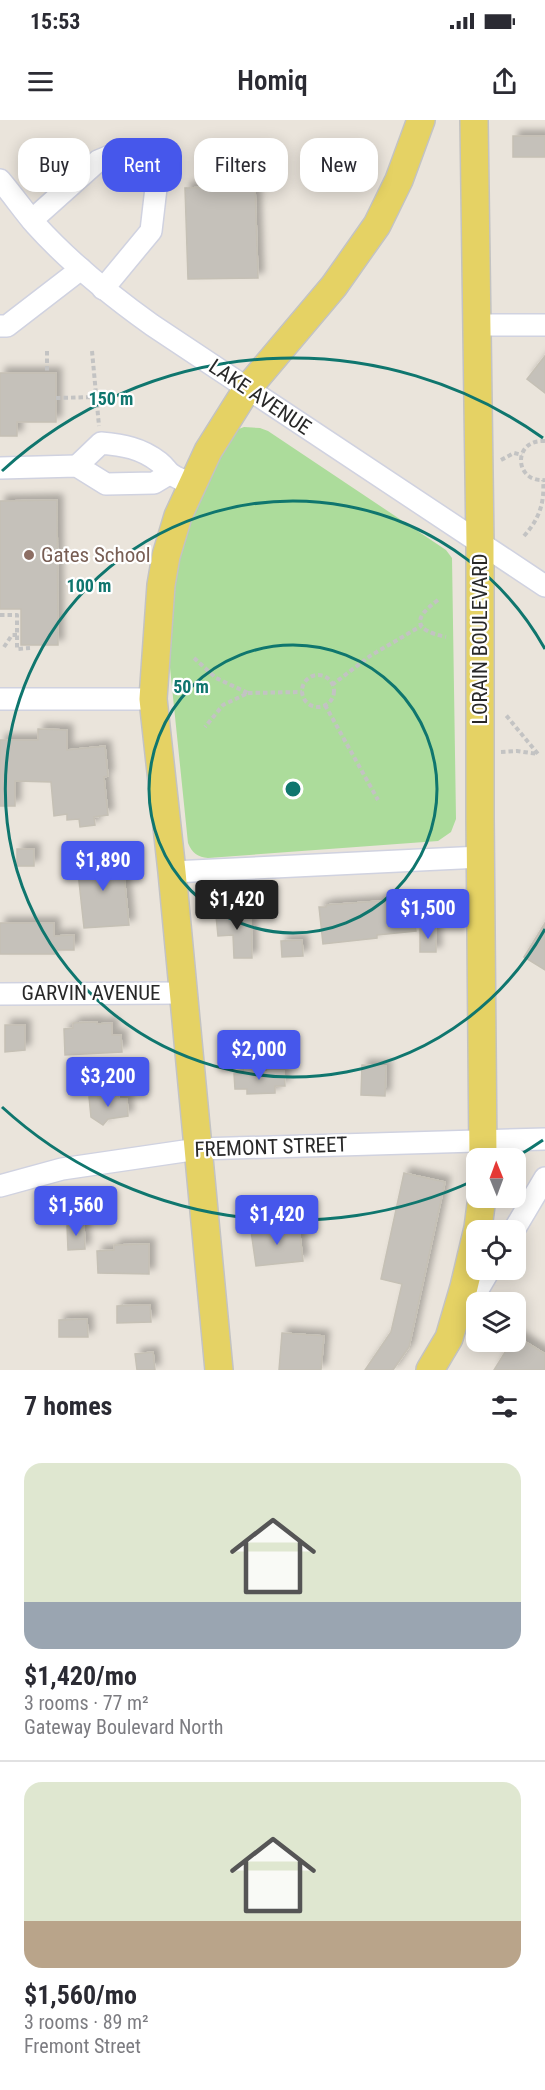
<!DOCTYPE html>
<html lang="en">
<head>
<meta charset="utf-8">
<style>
	body { margin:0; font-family:"Roboto Condensed",sans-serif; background:#f2f2f3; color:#2b2b33; height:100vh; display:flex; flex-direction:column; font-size:22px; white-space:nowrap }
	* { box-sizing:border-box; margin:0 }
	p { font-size:20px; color:#7c7c81 }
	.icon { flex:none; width:33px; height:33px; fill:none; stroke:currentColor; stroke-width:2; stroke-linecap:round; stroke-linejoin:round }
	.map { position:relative; height:1250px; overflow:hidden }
	.drawer { display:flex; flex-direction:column; background:#fff; flex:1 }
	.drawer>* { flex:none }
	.top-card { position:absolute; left:18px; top:18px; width:510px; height:54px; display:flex; gap:12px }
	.needle { width:39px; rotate:359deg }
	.tools { position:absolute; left:466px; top:1028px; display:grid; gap:12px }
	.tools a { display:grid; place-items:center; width:60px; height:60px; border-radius:12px; background:#fff; box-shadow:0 3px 15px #0003; font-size:30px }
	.price { position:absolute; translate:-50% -51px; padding:0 14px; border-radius:6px; background:#4657eb; color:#fff; font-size:20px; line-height:39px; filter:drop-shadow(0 2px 3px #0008) }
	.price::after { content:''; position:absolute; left:50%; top:36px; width:18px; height:14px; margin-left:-9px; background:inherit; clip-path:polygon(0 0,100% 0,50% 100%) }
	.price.current { background:#222; color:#fff }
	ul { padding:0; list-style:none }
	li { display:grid; align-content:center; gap:12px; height:318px; padding:0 24px }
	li+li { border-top:2px solid #e1e1e2 }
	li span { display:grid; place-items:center; height:186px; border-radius:18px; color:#555 }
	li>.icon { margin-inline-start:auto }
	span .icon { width:108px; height:108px; fill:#fffc; stroke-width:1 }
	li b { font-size:26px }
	h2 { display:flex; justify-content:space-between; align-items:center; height:72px; padding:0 24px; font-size:26px }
	.tag { padding:0 21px; border-radius:18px; background:#fff; box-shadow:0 3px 15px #0003; font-size:21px; line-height:54px }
	.tag.current { background:#4657eb; color:#fff }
	.status { display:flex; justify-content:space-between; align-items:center; height:42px; padding:0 30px; background:#fff; direction:ltr }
	.status svg { height:16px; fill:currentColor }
	header { display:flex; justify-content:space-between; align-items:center; height:78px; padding:0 24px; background:#fff; font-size:27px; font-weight:600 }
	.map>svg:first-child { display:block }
	.green { fill:#acdc9b }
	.building { fill:#c5c1ba; stroke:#c5c0b5; stroke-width:1.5; filter:url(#shadow) }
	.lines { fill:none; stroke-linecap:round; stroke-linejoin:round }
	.minor-casing { stroke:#d0d2e0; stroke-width:24 }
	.major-casing { stroke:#c3c3c3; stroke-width:30 }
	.path { stroke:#c3c3c3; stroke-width:4; stroke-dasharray:4.5 3; stroke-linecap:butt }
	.minor { stroke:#fff; stroke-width:21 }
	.major { stroke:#e5d264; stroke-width:27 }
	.ring { fill:none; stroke:#0f766e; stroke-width:3 }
	.education-dot { fill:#8d6e63; stroke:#fff; stroke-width:2 }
	.labels { text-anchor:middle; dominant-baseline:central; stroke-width:4.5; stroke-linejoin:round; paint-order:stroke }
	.street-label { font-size:21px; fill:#282828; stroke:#fff }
	.education-label { font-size:21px; fill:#785e54; stroke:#fff; text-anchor:start }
	.centre { fill:#0f766e; stroke:#fff; stroke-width:3 }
	.ring-label { font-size:18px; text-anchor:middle; font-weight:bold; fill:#0f766e; stroke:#fff; stroke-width:4.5; stroke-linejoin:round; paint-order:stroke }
</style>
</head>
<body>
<div class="status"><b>15:53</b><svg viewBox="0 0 49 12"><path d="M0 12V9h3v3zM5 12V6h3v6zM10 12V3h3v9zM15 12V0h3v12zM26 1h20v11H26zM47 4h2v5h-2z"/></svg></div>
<header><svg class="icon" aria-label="menu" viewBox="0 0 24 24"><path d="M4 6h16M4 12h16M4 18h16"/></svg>Homiq<svg class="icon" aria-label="share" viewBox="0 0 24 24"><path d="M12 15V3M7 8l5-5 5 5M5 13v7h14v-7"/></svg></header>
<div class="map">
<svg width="545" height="1250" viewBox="0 0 545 1250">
	<defs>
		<filter id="shadow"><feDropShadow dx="5.5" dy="-5.5" stdDeviation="3" flood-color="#0004"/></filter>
	</defs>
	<rect width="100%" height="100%" fill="#eae4db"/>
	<path class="green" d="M244,307L260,308L268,311L446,430L452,438L456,699L451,712L438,721L208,738C198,737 192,733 188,723L169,538C168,481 177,422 200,370C209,349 224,330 236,310Z"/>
	<g class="building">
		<rect x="513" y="16" width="32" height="21"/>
		<polygon points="255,66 258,158 188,159 185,68"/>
		<polygon points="545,236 545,273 527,259"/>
		<polygon points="0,253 56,253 56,302 17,302 17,316 0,316"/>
		<polygon points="57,380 58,525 21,525 21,489 0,489 0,381"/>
		<polygon points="38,609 67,610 67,630 105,626 108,656 104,657 108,695 94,697 95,705 80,707 79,699 67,700 67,694 54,696 51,662 15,661 15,686 0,686 0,620 38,620"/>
		<rect x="17" y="729" width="17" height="17"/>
		<polygon points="122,735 129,805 84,808 77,743 92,742 91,737"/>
		<polygon points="408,779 409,782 413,781 416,811 377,815 377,818 323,824 319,787 326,787 326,785"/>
		<polygon points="247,790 247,795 251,794 252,838 234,838 233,815 218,816 216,796 222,795 222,792"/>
		<polygon points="0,803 54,803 54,816 74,815 74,830 55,830 55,834 0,834"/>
		<polygon points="545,803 545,850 524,837"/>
		<rect x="420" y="809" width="16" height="23"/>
		<polygon points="302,820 303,836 282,837 281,821"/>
		<polygon points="97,902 97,904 112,903 112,915 121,915 122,932 65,935 64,909 73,908 73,903"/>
		<polygon points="5,905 25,905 25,930 5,932"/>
		<polygon points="362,945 386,946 385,976 361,975"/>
		<polygon points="245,948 260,948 260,952 284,951 285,966 275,966 275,973 247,974 247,969 235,969 234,954 245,953"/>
		<polygon points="118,974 119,979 127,979 128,996 108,999 103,1005 91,997 89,977"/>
		<polygon points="404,1053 445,1062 409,1227 393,1250 365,1250 391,1212 402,1164 381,1159"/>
		<polygon points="84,1105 85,1129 68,1130 67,1106"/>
		<polygon points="299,1107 303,1141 256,1146 251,1111"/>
		<polygon points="149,1124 149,1154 98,1153 97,1131 114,1130 114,1125"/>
		<polygon points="140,1185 150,1185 151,1202 117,1203 117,1186"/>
		<polygon points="87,1199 88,1217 59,1217 59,1200"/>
		<polygon points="282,1213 324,1216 321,1250 279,1250"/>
		<polygon points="516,1216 545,1234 545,1250 494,1250 512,1221 516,1221"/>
		<polygon points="153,1232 155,1250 137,1250 135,1234"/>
	</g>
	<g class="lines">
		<g class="minor-casing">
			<g id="minor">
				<path d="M0,60C12,74 23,90 35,104C70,143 110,175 152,205L545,466"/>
				<polyline points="32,100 98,41 117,33 132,34 155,55 156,68 151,111 103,169"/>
				<polyline points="477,205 545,205"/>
				<polyline points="0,206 7,206 81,149"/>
				<path d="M77,346L101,323C123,325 141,328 159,342C169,350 166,353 180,359"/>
				<polyline points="0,348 77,346 106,364 154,363 169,354"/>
				<polyline points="0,579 153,579"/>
				<polyline points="172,752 481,737"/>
				<polyline points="0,874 182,873"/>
				<polyline points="0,1066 62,1049 198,1029 545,1019"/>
				<polyline points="514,1110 545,1058"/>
				<polyline points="462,1197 490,1149"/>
			</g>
		</g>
		<g class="major-casing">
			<g id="major">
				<polyline points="474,0 480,424 480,698 483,1038"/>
				<polyline points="219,1250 172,752 153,579 161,465 166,436 178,396 208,331 247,269 334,166 377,105 399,60 421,0"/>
				<polyline points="430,1250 449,1218 464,1167 478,1108 482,1077"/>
			</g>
		</g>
		<g class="path">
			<polyline points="47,231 47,253"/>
			<polyline points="92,231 99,306"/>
			<polyline points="56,278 96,277"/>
			<path d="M545,321C512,319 514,363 545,360"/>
			<polyline points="501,340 514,333 522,335"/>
			<path d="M524,416C539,399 545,383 543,360"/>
			<path d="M438,480C412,499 414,510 446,517"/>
			<polyline points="0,495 17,495 17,529 30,528"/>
			<polyline points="4,527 12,515 17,515"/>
			<polyline points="194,538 216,558 248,573 223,585 205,607"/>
			<circle cx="318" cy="571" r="16"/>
			<polyline points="332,565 370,536 421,506"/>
			<polyline points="248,573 302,572"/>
			<polyline points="325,585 378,680"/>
			<polyline points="501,632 517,631 538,634 505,594"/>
		</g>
		<use href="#minor" class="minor"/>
		<use href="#major" class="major"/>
	</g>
	<g class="ring">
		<circle cx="293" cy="669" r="144"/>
		<path d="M545 809A288 288 0 1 1 545 529"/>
		<path d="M543 1020A431 431 0 0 1 518 1036M475 1060A431 431 0 0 1 2 987M2 351A431 431 0 0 1 543 318"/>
	</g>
	<circle class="education-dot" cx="29" cy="435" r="6"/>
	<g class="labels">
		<g class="street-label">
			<text transform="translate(260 277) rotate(34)">LAKE AVENUE</text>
			<text transform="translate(480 519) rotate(-90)">LORAIN BOULEVARD</text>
			<text x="91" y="873">GARVIN AVENUE</text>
			<text transform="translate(271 1027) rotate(-2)">FREMONT STREET</text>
		</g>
		<g class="education-label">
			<text x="41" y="435">Gates School</text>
		</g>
	</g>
	<circle cx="293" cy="669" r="9" class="centre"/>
	<g class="ring-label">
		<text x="111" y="285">150 m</text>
		<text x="89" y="472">100 m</text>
		<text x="191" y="573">50 m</text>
	</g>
</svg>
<div class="tools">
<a><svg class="needle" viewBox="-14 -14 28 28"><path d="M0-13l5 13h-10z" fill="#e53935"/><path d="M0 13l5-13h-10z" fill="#7c7c81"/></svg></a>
<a><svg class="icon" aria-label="locate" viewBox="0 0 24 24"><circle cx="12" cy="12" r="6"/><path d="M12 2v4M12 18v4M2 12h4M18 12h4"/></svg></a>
<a><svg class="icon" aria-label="layers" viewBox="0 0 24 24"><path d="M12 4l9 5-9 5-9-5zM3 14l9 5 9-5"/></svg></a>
</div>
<b class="price" style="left:103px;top:772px">$1,890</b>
<b class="price current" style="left:237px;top:811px">$1,420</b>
<b class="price" style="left:428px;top:820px">$1,500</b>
<b class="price" style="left:259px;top:961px">$2,000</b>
<b class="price" style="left:108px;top:988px">$3,200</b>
<b class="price" style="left:76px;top:1117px">$1,560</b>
<b class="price" style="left:277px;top:1126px">$1,420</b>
<div class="top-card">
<a class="tag">Buy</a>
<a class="tag current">Rent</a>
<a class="tag">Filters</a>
<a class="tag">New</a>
</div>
</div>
<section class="drawer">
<h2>7 homes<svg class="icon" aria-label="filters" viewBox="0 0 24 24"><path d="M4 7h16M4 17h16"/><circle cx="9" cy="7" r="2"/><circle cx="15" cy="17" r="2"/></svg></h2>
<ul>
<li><span style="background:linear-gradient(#dfe7d0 75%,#9aa5b1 0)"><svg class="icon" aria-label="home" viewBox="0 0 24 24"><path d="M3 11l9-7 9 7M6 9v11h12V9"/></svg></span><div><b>$1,420/mo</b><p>3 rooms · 77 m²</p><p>Gateway Boulevard North</p></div></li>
<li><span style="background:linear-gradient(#dfe7d0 75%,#b9a48a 0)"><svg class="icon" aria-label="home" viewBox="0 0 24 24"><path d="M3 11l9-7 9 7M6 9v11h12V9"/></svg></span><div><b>$1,560/mo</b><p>3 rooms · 89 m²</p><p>Fremont Street</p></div></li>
</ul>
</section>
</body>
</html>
